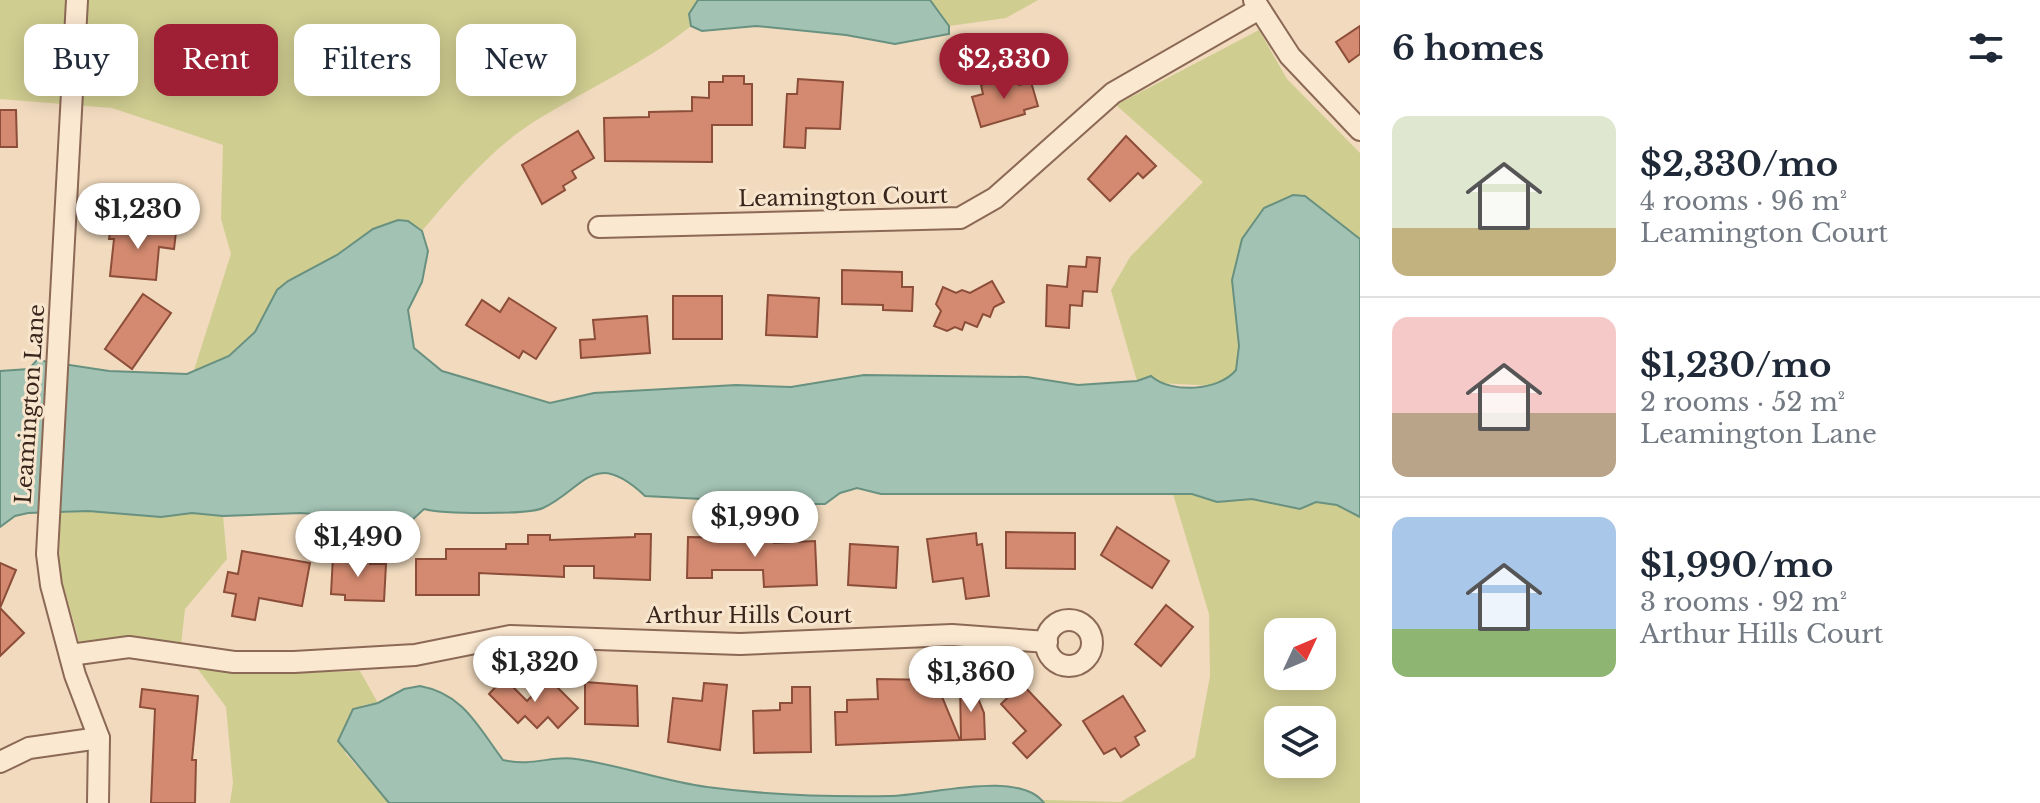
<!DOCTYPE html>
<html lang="en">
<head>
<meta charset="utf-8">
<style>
	body { margin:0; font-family:"Libre Baskerville",serif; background:#f6f6f7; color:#1f2937; height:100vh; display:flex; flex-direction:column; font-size:30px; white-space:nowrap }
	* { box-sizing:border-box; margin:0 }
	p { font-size:26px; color:#747a83 }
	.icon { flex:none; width:44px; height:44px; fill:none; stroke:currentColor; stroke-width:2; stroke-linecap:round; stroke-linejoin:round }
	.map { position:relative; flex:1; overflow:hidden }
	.sheet { display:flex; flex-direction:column; background:#fff; width:680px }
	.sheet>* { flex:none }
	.banner { position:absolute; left:24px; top:24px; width:760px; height:72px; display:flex; gap:16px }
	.needle { width:52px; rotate:46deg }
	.tools { position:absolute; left:1264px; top:618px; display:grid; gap:16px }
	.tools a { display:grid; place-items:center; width:72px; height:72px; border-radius:16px; background:#fff; box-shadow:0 4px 20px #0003; font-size:40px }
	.price { position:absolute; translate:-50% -68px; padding:0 18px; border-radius:28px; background:#fff; color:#222; font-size:26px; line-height:52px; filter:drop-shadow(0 2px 4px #0008) }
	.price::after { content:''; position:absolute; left:50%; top:48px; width:24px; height:18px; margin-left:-12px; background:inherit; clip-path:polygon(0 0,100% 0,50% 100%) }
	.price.current { background:#9f2035; color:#fff }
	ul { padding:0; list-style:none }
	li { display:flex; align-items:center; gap:24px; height:200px; padding:0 32px }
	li+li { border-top:2px solid #e0e1e3 }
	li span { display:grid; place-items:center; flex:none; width:224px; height:160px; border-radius:16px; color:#555 }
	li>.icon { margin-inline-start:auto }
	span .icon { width:96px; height:96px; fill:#fffc; stroke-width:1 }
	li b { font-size:34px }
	h2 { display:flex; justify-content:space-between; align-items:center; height:96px; padding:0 32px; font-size:34px }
	.chip { padding:0 28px; border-radius:16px; background:#fff; box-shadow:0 4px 20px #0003; font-size:28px; line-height:72px }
	.chip.current { background:#9f2035; color:#fff }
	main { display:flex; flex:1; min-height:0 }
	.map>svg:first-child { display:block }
	.green { fill:#d0cd91; fill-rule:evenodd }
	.sand { fill:#f0cb98 }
	.water { fill:#a2c2b4; stroke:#689180; stroke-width:2 }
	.building { fill:#d38a70; stroke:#8c4d39; stroke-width:2 }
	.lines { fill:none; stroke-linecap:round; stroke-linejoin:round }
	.street-casing { stroke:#8b6955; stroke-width:24 }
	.street { stroke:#fbe8d1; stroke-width:20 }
	.labels { text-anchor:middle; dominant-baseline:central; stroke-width:6; stroke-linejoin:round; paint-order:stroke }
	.street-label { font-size:22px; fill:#39251b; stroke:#f8e5ce }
</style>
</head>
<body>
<main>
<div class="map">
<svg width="1360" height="803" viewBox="0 0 1360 803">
	<rect width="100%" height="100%" fill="#f1dabe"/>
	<g class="green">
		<path d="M0,0H698L689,14L691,26C641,66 586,89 532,123C488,152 455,192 422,231L408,221L374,229L337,255L288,281L255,332L229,356L194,370L231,254L221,219L223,145L112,108L0,99Z"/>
		<polygon points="930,0 1038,0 1006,18 949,26"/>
		<polygon points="1259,30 1287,79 1360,153 1360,239 1305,196 1293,195 1264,208 1236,370 1217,386 1158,383 1151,376 1137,381 1111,290 1130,257 1203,182 1116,105"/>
		<path d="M1173,494L1196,495L1217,502L1252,499L1300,509L1316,502L1337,505L1360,517V803H1044L1043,800L1121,802L1195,757L1210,676L1209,614ZM1278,632H1322V676H1278ZM1278,720H1322V764H1278Z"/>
		<polygon points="88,511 161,517 192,513 223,516 227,559 185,609 181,645 121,638 80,645 59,570 60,513"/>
		<polygon points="197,668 278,673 360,671 378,703 363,705 345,753 389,803 230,803 233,783 226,707"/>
	</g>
	<path class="sand" d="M257,49L261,52L255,81L233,86L229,79C232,62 245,56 257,49Z"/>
	<g class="water">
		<polygon points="698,0 930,0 949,26 949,34 895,44 846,35 756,26 702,31 691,26 689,14"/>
		<path d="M1293,195L1305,196L1360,239V517L1337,505L1316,502L1300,509L1252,499L1217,502L1192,494H881L857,488L840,493L825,504H795L645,496C593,447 584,489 543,508C527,515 442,514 424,509L410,522L301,513L223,516L192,513L161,517L88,511L28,513L15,516L0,527V371L29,369L37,360L109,371L187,374L229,356L255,332L277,290L288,281L337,255L373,229L398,220L408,221L422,231L428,251L422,282L408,310L414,348L442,371L550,403L594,393L736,385L791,387L864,375L1027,377L1078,385L1137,381L1151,376C1171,394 1219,391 1236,370L1239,346L1232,280L1242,239L1264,208Z"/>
		<path d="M420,686C464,694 478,727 503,760C534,767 551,755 576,759C620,765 663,781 707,787C766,795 831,797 891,796C927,796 1020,769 1044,803H389L338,741L353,709L378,703L404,689Z"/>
	</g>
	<g class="building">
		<polygon points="1360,26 1360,54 1349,62 1336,42"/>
		<polygon points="1016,75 1019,85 1031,82 1038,106 1024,110 1025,114 981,127 972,97 983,94 981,85"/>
		<polygon points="723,76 744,76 744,84 752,84 752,125 712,125 712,162 605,161 604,118 649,117 649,112 692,111 692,97 709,98 709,82 723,82"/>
		<polygon points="798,79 843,82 840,129 806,128 805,148 784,147 787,94 797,94"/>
		<polygon points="0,110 16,110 17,147 0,147"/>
		<polygon points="578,131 594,158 572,171 576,178 563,186 565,190 542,204 522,165"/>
		<polygon points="1126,136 1156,166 1143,178 1138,173 1110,201 1088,179"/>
		<polygon points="111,226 176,232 174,249 159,247 156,280 110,276 114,239 109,239"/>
		<polygon points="1087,257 1100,258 1097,292 1083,291 1082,306 1070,305 1069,328 1046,326 1047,285 1067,287 1069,266 1086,267"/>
		<polygon points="842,270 902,272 902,287 913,287 912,311 883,310 883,305 842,304"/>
		<polygon points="992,281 1004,302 994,307 990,317 983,314 977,327 965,322 962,330 955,327 947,331 934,326 941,311 936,304 943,287 956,293 962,290 970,293"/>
		<polygon points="143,294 171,313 132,369 105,349"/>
		<polygon points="768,295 819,298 817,337 766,335"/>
		<rect x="673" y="296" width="49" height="43"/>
		<polygon points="509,298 556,328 536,359 523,351 519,358 466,325 482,300 500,312"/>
		<polygon points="647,316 650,353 581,358 580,340 595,339 593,320"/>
		<polygon points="1117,527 1169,561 1152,588 1101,555"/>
		<polygon points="774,529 774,543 815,541 817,585 764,587 763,570 712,570 712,578 687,578 688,537 761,538 761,530"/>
		<polygon points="1006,532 1075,533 1075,569 1006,568"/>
		<polygon points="976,533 977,545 982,544 989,596 966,599 963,578 933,582 927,539"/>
		<polygon points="635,534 651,534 650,580 594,578 594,566 564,566 564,577 479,573 479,595 416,595 416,559 446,559 446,549 506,549 506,544 528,544 528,535 550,535 550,540 635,537"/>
		<polygon points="850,544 898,547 896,588 848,585"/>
		<polygon points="242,551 310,563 302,606 259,598 255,620 232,616 236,594 224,592 228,572 238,574"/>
		<polygon points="333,556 370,558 370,564 386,564 384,601 345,600 345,595 331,594"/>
		<polygon points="0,563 16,570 0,608 24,633 0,656"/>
		<polygon points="1166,605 1193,627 1161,666 1135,644"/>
		<polygon points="504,678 527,701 549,679 578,708 558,728 548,717 537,728 525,716 518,723 489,694"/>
		<polygon points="877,679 935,680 960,740 836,745 835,712 847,712 847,700 878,699"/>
		<polygon points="971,681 984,713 985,739 961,740 960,682"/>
		<polygon points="585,682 637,686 638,726 585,724"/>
		<polygon points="704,683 727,685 720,750 668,742 673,698 702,701"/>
		<polygon points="1022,684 1061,725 1027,758 1013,743 1026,731 1001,704"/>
		<polygon points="792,687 810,687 811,752 754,753 753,711 780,710 780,703 792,703"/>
		<polygon points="142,689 198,696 192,760 196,760 195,803 151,803 155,709 140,707"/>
		<polygon points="1123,696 1145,731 1135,737 1139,745 1121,757 1115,748 1104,754 1083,721"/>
	</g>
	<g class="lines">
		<g class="street-casing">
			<g id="street">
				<polyline points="77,0 47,554 51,585 75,675 99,738 98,803"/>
				<polyline points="1254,0 1290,56 1360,130"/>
				<polyline points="599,227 960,218 995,198 1113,93 1259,9"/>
				<circle cx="1069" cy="643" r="23"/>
				<polyline points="70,655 129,647 234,662 294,662 415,655 510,636 740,644 952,635 1047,642"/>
				<polyline points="0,762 29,748 99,738"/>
			</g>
		</g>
		<use href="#street" class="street"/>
	</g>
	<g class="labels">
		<g class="street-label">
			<text transform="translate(843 197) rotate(-1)">Leamington Court</text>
			<text transform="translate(30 404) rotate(-86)">Leamington Lane</text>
			<text x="749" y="615">Arthur Hills Court</text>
		</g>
	</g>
</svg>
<div class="tools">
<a><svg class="needle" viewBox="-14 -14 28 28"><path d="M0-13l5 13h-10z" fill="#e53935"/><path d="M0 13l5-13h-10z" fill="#747a83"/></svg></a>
<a><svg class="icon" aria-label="layers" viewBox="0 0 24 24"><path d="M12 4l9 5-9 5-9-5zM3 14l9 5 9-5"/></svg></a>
</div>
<b class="price current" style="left:1004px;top:101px">$2,330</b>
<b class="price" style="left:138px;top:251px">$1,230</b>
<b class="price" style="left:755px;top:559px">$1,990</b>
<b class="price" style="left:358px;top:579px">$1,490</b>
<b class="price" style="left:535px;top:704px">$1,320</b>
<b class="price" style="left:971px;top:714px">$1,360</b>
<div class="banner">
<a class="chip">Buy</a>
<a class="chip current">Rent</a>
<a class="chip">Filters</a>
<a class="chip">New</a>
</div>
</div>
<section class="sheet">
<h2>6 homes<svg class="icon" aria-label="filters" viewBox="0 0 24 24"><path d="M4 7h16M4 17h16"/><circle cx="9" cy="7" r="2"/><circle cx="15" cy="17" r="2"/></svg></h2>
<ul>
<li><span style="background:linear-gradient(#dfe7d0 70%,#c2b280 0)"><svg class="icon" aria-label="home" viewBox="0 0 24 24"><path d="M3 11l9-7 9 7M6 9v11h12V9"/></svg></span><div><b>$2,330/mo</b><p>4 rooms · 96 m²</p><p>Leamington Court</p></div></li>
<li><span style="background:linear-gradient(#f6c9c9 60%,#b9a48a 0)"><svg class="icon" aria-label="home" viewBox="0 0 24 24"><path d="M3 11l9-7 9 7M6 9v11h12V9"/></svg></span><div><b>$1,230/mo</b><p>2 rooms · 52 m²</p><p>Leamington Lane</p></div></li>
<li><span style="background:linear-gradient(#a9c7e8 70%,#8fb573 0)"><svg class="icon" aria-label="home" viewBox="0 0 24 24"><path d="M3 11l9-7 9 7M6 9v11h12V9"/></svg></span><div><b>$1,990/mo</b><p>3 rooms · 92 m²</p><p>Arthur Hills Court</p></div></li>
</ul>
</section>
</main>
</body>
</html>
